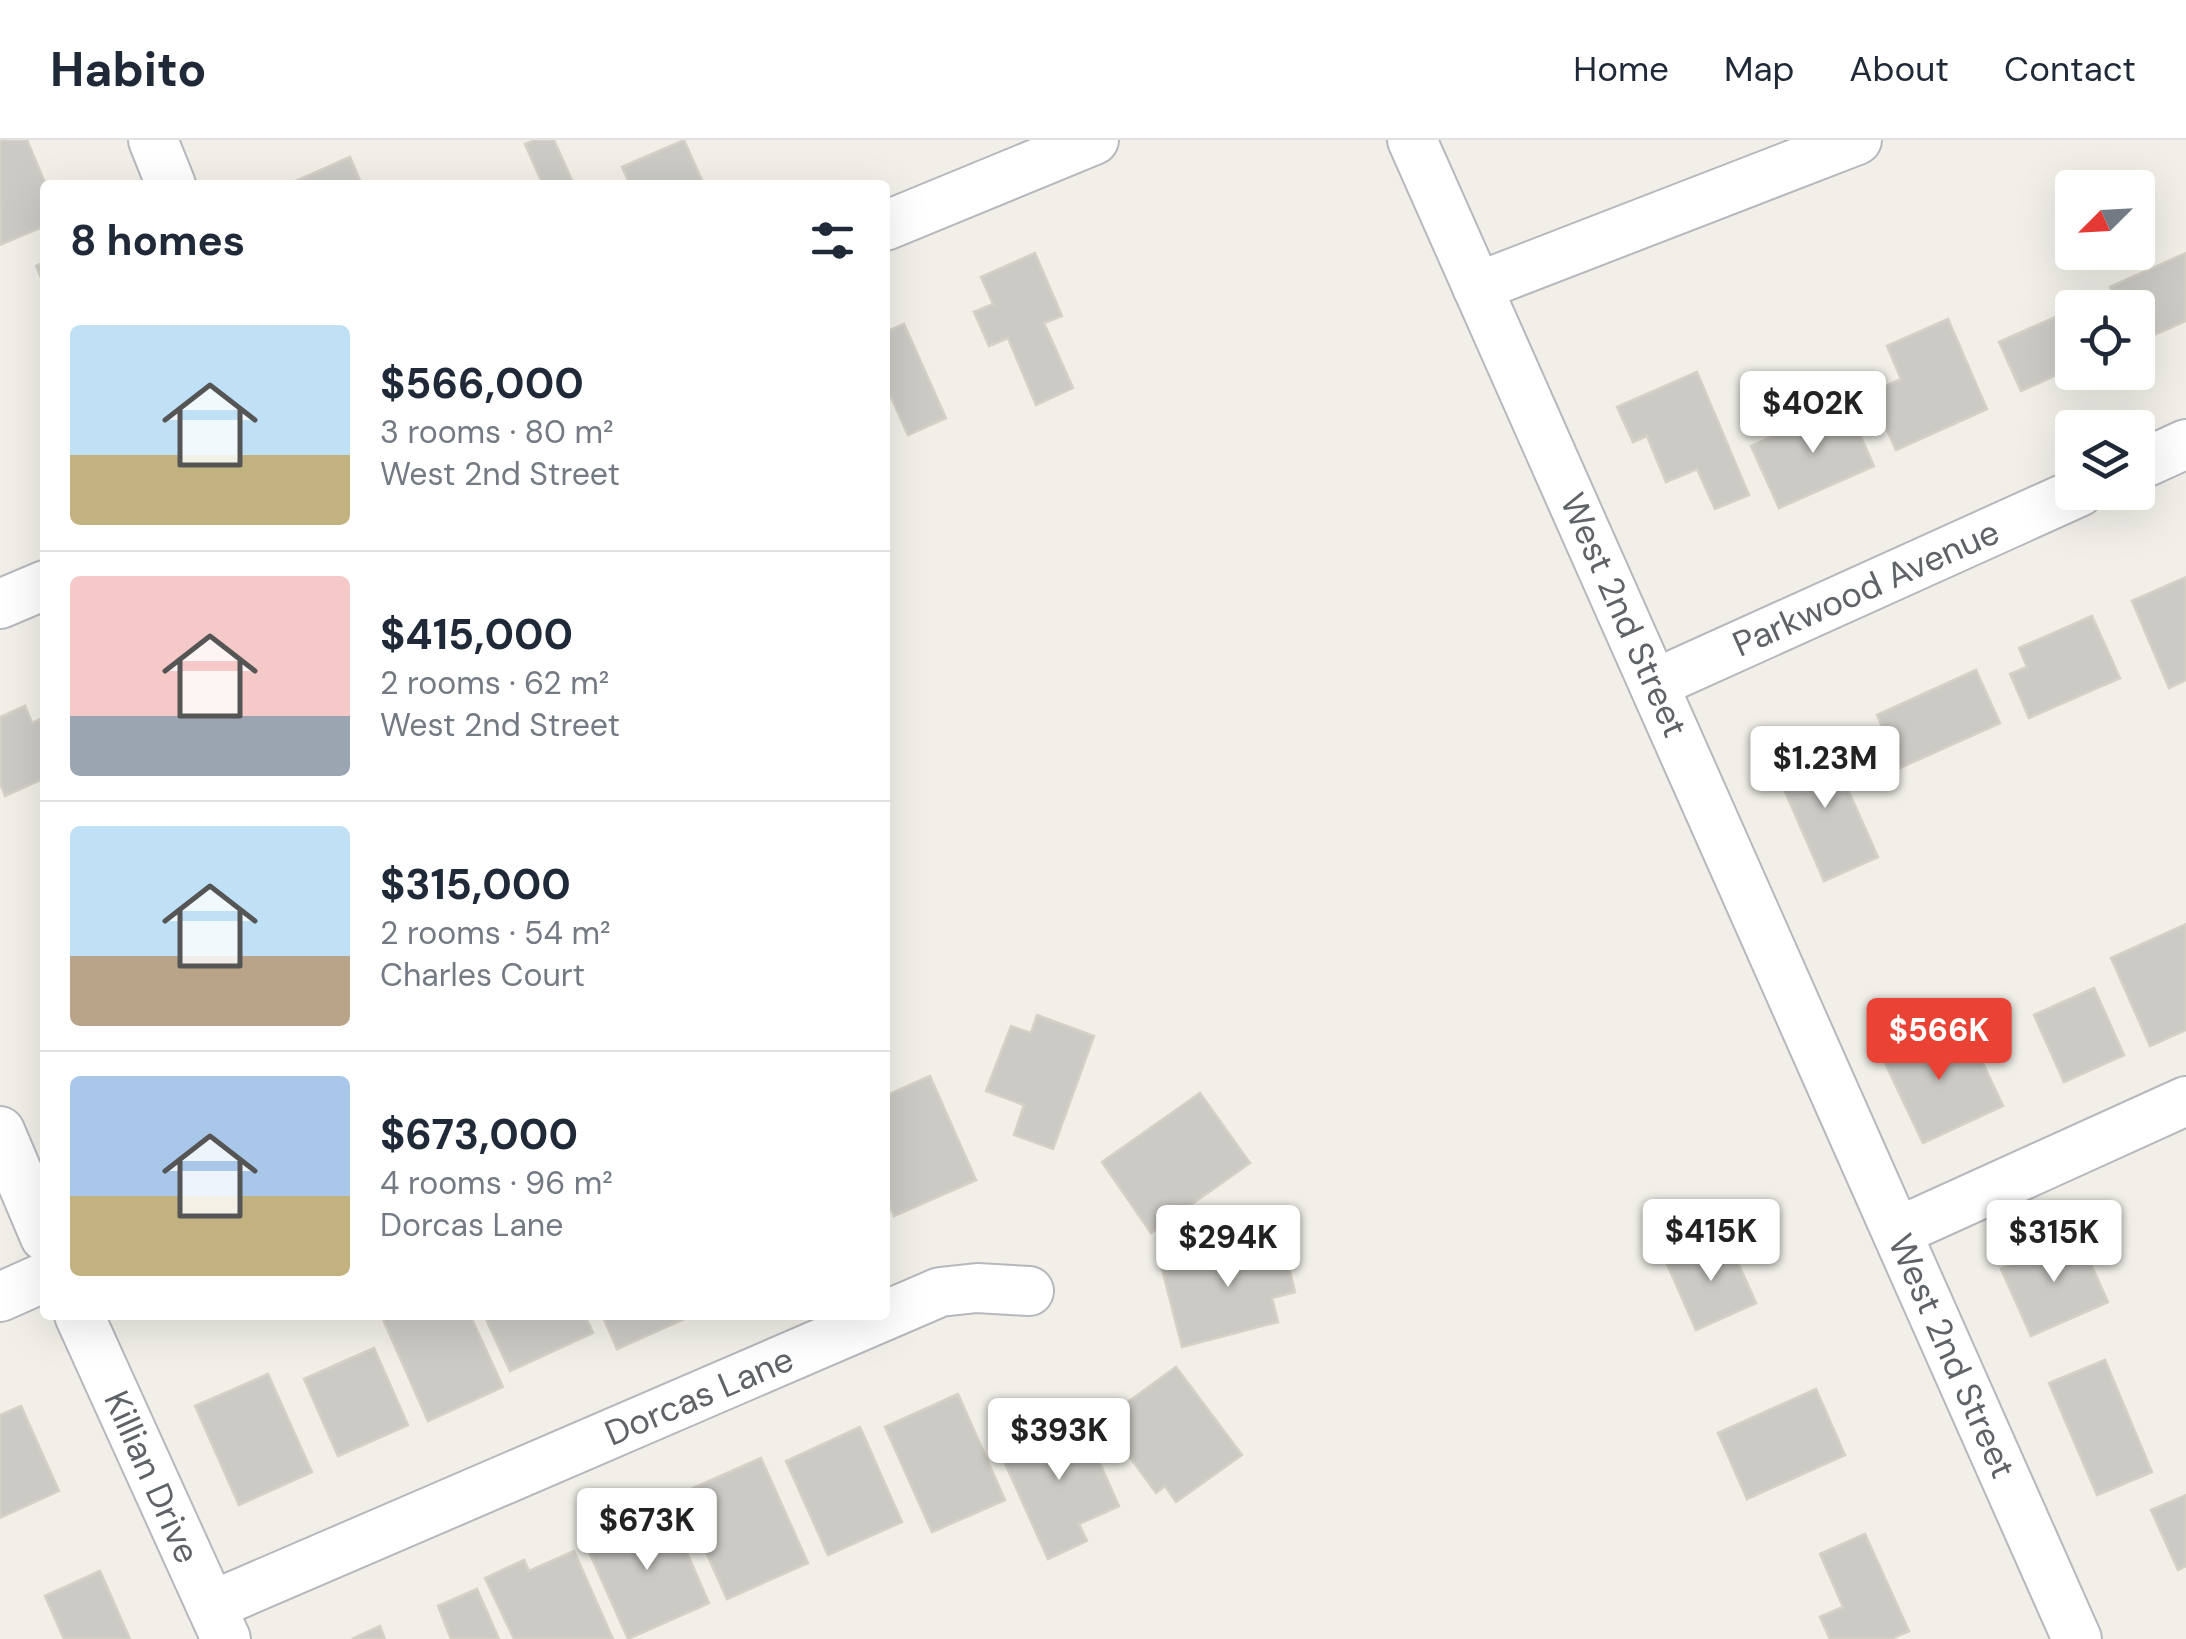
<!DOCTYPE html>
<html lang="en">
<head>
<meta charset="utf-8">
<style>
	body { margin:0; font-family:"DM Sans",sans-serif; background:#f6f6f7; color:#1f2937; height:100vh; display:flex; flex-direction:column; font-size:38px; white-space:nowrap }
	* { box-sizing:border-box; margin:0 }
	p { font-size:32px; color:#747a83 }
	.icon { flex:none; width:55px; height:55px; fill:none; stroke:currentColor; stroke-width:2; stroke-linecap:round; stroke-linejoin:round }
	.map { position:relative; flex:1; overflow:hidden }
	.drawer { position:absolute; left:40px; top:40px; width:850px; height:1140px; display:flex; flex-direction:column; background:#fff; border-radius:10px; box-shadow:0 10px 40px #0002 }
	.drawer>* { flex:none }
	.needle { width:65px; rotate:246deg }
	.controls { position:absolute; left:2055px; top:30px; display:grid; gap:20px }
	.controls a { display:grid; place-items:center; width:100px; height:100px; border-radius:10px; background:#fff; box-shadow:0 10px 40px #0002; font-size:50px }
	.price { position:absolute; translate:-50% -85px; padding:0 22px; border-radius:10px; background:#fff; color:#222; font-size:32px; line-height:65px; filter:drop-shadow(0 2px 5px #0008) }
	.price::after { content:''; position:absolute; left:50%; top:60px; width:30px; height:22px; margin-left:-15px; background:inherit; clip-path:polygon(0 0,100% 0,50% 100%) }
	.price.current { background:#ea4335; color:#fff }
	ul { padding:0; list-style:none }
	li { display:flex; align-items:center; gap:30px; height:250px; padding:0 30px }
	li+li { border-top:2px solid #e0e1e3 }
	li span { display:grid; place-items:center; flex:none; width:280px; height:200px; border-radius:10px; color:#555 }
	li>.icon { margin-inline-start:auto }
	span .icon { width:120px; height:120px; fill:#fffc; stroke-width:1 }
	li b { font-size:42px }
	h2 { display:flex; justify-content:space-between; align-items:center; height:120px; padding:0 30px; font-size:42px }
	header { display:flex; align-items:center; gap:60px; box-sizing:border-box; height:140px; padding:0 50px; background:#fff; border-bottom:2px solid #e0e1e3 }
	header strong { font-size:48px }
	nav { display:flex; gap:55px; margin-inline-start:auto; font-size:35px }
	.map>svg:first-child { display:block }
	.building { fill:#cccac5; stroke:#d6d1c6; stroke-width:2.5 }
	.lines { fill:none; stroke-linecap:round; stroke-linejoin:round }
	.minor-casing { stroke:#b5b8bc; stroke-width:52 }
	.minor { stroke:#fff; stroke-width:48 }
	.labels { text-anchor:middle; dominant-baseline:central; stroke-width:8; stroke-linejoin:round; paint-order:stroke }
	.street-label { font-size:35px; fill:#5f6368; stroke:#fff }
</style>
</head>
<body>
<header>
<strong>Habito</strong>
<nav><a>Home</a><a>Map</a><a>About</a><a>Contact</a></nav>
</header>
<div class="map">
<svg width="2186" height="1499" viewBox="0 0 2186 1499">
	<rect width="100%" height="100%" fill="#f1efe8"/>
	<g class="building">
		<polygon points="0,0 27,0 46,45 45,86 0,105"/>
		<polygon points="535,0 554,0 574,45 543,45 525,4"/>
		<polygon points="684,0 704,45 630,45 622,27"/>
		<polygon points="350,17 362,45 287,45"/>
		<polygon points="1035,113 1062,176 1044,183 1073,248 1036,265 1008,198 989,206 974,172 993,164 981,137"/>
		<polygon points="2186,113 2186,181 2138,202 2138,168 2119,168 2110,147"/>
		<polygon points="45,122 45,147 36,126"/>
		<polygon points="2071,170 2072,228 2021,251 1999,202"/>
		<polygon points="1948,179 1987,269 1896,310 1870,253 1901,239 1887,206"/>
		<polygon points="904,184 946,278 908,295 891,257 885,259 885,192"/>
		<polygon points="1697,232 1749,355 1715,369 1697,329 1666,342 1647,296 1633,302 1617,267"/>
		<polygon points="1846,263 1874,326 1779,368 1751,306"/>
		<polygon points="2186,437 2186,540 2169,548 2132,461"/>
		<polygon points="2092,476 2120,538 2029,578 2010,534 2027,527 2019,508"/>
		<polygon points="1976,530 2000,583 1900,628 1877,575"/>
		<polygon points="25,566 32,583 45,577 45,638 5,656 0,643 0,577"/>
		<polygon points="1826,600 1878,717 1824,741 1773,624"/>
		<polygon points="2186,784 2186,890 2150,906 2111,818"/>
		<polygon points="2094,848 2124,915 2064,942 2034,875"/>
		<polygon points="1037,875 1094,896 1053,1009 1014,995 1024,965 986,951 1011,886 1031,893"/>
		<polygon points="1917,885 1933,917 1971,898 2003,966 1923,1003 1876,904"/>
		<polygon points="930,936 976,1040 894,1076 885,1056 885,956"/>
		<polygon points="1200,953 1250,1023 1151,1093 1102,1022"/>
		<polygon points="1281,1095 1295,1152 1272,1158 1278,1182 1182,1207 1161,1125"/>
		<polygon points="2078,1095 2108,1162 2031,1196 2001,1129"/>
		<polygon points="1727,1098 1756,1163 1696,1190 1667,1124"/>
		<polygon points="381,1175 470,1175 503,1247 428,1281"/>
		<polygon points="484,1175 585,1175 593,1193 510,1231"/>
		<polygon points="602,1175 693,1175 617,1209"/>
		<polygon points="374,1208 408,1285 338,1316 304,1239"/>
		<polygon points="2105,1220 2152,1332 2097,1355 2049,1243"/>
		<polygon points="1176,1227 1242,1315 1176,1362 1165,1346 1156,1353 1103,1280"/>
		<polygon points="268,1234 312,1332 239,1365 195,1266"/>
		<polygon points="1816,1249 1845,1315 1747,1359 1718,1293"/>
		<polygon points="958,1254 1005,1360 932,1392 885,1287"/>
		<polygon points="21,1266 59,1351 0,1378 0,1275"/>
		<polygon points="1078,1274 1119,1366 1079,1384 1087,1401 1048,1419 999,1310"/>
		<polygon points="860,1287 902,1382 828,1415 786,1321"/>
		<polygon points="761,1318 808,1423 727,1459 680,1354"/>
		<polygon points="2186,1355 2186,1426 2178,1430 2151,1370"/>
		<polygon points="667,1367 709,1463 628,1499 585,1403"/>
		<polygon points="1865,1394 1909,1491 1891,1499 1830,1499 1820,1477 1843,1467 1820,1414"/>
		<polygon points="574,1411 613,1499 514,1499 485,1438 524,1420 529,1431"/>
		<polygon points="100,1431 130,1499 64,1499 45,1456"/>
		<polygon points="477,1449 499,1499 451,1499 438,1466"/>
		<polygon points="380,1486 385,1499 352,1499"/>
	</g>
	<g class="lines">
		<g class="minor-casing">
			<g id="minor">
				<polyline points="153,0 171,45"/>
				<polyline points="1412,0 2077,1499"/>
				<polyline points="885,86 1094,0"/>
				<polyline points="1477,147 1857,0"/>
				<polyline points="2138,326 2186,304"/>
				<polyline points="0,464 45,445"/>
				<polyline points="1654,544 2079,352"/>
				<polyline points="0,991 45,1097"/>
				<polyline points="1897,1092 2186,961"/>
				<polyline points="0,1157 45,1137"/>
				<polyline points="79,1175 226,1499"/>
				<polyline points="211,1466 940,1152 977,1148 1029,1151"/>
			</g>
		</g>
		<use href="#minor" class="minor"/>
	</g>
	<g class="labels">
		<g class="street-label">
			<text transform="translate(1866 448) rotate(-24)">Parkwood Avenue</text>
			<text transform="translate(1624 475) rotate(66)">West 2nd Street</text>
			<text transform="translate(1952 1216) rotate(66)">West 2nd Street</text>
			<text transform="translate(699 1256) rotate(-23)">Dorcas Lane</text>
			<text transform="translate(152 1337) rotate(66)">Killian Drive</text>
		</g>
	</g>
</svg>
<div class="controls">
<a><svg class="needle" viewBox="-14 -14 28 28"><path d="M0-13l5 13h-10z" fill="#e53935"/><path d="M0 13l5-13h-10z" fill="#747a83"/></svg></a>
<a><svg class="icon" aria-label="locate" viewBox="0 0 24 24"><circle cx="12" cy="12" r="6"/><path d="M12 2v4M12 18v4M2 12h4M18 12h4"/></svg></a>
<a><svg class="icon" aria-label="layers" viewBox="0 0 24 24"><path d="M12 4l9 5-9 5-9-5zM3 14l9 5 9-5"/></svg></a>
</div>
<b class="price" style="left:1813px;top:316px">$402K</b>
<b class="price" style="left:1825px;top:671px">$1.23M</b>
<b class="price current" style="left:1939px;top:943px">$566K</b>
<b class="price" style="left:1711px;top:1144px">$415K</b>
<b class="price" style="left:2054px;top:1145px">$315K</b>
<b class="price" style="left:1228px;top:1150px">$294K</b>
<b class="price" style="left:1059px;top:1343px">$393K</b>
<b class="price" style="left:647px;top:1433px">$673K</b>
<section class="drawer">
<h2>8 homes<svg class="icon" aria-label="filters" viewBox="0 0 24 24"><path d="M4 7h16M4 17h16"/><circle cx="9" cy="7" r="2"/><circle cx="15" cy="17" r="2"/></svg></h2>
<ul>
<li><span style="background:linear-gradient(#bfe0f5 65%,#c2b280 0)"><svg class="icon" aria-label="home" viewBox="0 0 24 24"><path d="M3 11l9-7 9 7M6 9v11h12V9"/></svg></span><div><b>$566,000</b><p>3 rooms · 80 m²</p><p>West 2nd Street</p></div></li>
<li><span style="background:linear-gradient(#f6c9c9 70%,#9aa5b1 0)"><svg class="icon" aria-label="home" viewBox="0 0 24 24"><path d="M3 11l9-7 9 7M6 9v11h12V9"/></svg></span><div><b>$415,000</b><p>2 rooms · 62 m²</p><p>West 2nd Street</p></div></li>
<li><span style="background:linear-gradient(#bfe0f5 65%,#b9a48a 0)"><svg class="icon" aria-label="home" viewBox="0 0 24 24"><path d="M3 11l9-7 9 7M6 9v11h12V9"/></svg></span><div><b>$315,000</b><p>2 rooms · 54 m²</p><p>Charles Court</p></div></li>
<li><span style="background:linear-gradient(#a9c7e8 60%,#c2b280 0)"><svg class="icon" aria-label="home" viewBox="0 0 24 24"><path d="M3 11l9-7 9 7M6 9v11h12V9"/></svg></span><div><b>$673,000</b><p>4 rooms · 96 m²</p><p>Dorcas Lane</p></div></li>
</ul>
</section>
</div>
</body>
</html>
